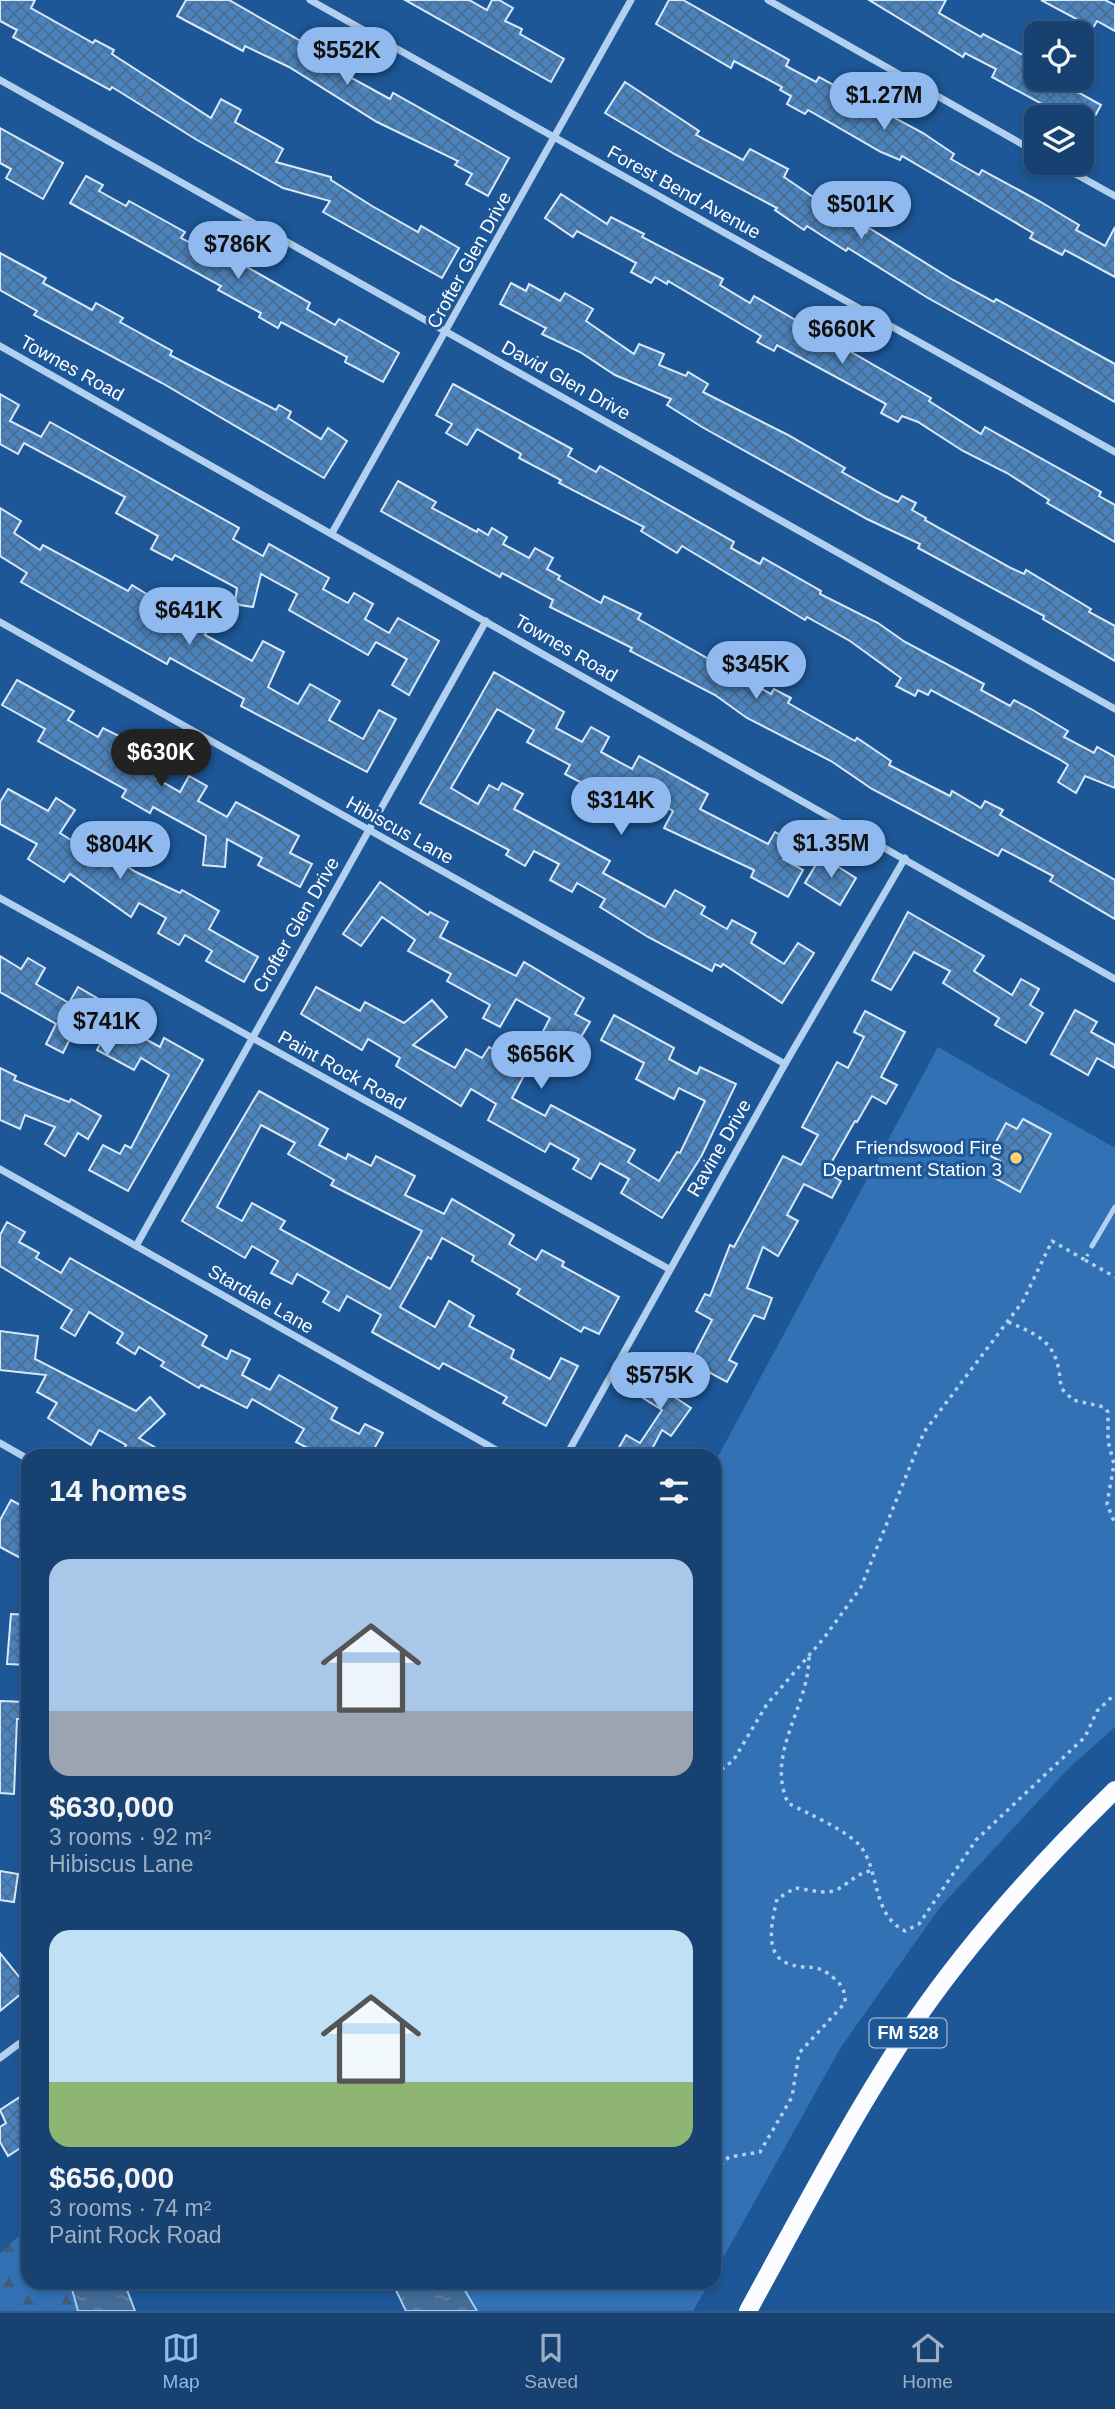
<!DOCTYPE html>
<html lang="en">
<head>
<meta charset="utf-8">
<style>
	body { margin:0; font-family:Arial,sans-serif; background:#1f4876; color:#f1f3f6; height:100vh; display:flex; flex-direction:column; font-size:26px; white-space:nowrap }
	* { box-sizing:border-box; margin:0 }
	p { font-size:23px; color:#9eafc3 }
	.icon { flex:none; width:38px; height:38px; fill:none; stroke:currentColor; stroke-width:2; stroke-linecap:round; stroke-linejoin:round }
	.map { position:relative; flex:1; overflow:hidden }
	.drawer { position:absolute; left:21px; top:1449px; width:700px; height:840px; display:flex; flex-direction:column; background:#164171; border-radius:21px; box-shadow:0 4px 10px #0003,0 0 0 2px #355a84 }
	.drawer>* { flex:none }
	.buttons { position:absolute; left:1024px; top:21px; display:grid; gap:14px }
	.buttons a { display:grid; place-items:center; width:70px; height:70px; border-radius:14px; background:#164171; box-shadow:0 4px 10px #0003,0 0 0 2px #355a84; font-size:35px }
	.price { position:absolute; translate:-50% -60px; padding:0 16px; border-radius:24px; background:#90b9f0; color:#111; font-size:23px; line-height:46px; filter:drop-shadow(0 2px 4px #0008) }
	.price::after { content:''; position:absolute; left:50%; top:42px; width:21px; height:16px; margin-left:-10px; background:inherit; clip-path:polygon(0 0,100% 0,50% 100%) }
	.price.on { background:#222; color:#fff }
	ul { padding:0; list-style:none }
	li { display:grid; align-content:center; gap:14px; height:371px; padding:0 28px }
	li span { display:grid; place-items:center; height:217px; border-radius:21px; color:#555 }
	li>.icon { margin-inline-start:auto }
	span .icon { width:126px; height:126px; fill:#fffc; stroke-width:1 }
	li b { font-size:30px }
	h2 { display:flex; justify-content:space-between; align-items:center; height:84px; padding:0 28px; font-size:30px }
	.tabs { display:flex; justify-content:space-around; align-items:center; height:98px; border-top:2px solid #355a84; background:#164171; font-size:19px; color:#9eafc3 }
	.tabs a { display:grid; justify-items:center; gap:4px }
	.tabs .on { color:#90b9f0 }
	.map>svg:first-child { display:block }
	.forest { fill:url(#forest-firs) }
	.park { fill:#3272b4 }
	.water { fill:url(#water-ripples); stroke:#a5cbf1; stroke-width:2 }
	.building { fill:url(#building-cross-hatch); stroke:#d8e9fb; stroke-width:2; fill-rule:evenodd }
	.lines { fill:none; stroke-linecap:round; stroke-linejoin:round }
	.path { stroke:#b2d0ef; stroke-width:3.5; stroke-dasharray:3.5 5; stroke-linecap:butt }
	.lane { stroke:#b2d0ef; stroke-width:5 }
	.street { stroke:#b2d0ef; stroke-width:7 }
	.primary { stroke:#fafcff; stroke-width:18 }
	.poi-dot { fill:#fed071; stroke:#1d5797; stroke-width:2.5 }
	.labels { text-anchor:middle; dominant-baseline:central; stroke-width:6; stroke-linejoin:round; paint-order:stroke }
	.shield { fill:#1d5797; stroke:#bbcde0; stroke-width:2 }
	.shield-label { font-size:18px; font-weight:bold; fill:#fff }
	.street-label { font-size:19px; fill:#fff; stroke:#1d5797 }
	.poi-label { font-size:19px; fill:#fff; stroke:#1d5797; text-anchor:end }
</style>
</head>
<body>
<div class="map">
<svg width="1115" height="2311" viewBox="0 0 1115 2311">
	<defs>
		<pattern id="forest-firs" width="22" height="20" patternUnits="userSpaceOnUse" patternTransform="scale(1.75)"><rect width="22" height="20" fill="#3272b4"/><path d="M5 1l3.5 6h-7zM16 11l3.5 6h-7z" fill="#405d7b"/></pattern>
		<pattern id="water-ripples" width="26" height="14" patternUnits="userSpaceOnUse" patternTransform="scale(1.75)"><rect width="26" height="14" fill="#446c99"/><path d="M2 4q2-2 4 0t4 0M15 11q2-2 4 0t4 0" fill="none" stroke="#6082a8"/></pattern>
		<pattern id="building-cross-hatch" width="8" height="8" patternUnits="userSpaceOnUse" patternTransform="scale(1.75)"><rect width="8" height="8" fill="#4a83be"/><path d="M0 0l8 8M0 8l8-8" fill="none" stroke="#4b6d90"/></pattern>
	</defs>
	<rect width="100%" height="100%" fill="#1d5797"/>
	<polygon class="forest" points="28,2228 28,2282 70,2282 78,2311 0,2311 0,2253"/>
	<g class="park">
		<polygon points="938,1047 1115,1148 1115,1727 1069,1768 941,1906 841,2047 714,2274 714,1464"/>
		<polygon points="460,2282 710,2282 693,2311 477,2311"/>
	</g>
	<g class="water">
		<polygon points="70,2282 124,2282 135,2311 78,2311"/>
		<polygon points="392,2282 460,2282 477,2311 406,2311"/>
	</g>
	<g class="building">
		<polygon points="0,0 35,0 31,8 93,43 95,40 114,50 112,54 211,118 221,99 241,110 235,122 283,149 276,162 331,177 331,180 372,206 418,232 421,226 459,248 442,278 323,212 330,201 283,188 197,140 112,87 110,90 13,37 17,30 0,21"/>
		<polygon points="186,0 229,0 341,64 337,70 390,99 393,93 509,158 488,196 466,184 472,174 455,165 458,161 377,122 289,67 245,46 243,51 177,16"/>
		<polygon points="405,0 469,0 487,10 492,0 499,0 513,8 505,21 522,29 520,34 564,59 551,82"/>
		<polygon points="669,0 683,0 789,60 786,66 816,82 819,77 923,133 954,154 951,159 979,175 982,170 1039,201 1079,225 1076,230 1105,246 1115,227 1115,277 1065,250 1062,255 1030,238 1033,233 902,156 900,160 881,152 808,110 805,114 787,104 791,96 780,90 782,87 734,61 731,68 656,24"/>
		<polygon points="869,0 946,0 939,13 981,37 983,34 1036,62 1036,79 1066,79 1063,84 1101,105 1082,140 1082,117 1066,117 992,77 996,69 965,53 963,57"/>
		<polygon points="1041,0 1105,0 1115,5 1115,31 1097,21 1093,28"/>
		<polygon points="625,82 699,131 696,135 743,160 750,149 788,169 784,177 866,233 869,228 953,280 994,302 996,299 1115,364 1115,402 928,298 848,248 846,251 807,226 804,230 775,210 777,208 676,155 605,113"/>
		<polygon points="0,128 63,163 43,199 6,178 11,169 0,163"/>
		<polygon points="86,176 103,185 99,191 126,206 129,201 185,232 181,238 209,253 212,247 310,303 307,309 335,325 339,319 399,353 383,382 345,362 347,357 281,322 278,328 259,317 261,313 218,290 221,286 70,203"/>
		<polygon points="561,194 607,224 611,217 644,234 642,237 723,279 720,285 750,303 754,296 931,398 929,401 981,434 985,427 1101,492 1099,496 1115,505 1115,542 1047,503 1049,500 1007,473 963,451 918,422 902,416 898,422 881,413 886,404 777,345 774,351 757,342 761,336 668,281 667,284 655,277 651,283 631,272 636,263 577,231 573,237 545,218"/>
		<polygon points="0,253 46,278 43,283 92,310 96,303 123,318 120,322 172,351 170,355 276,410 279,405 291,412 288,418 321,439 328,428 347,441 324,478 162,383 34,315 37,311 0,290"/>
		<polygon points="511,283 526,291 529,284 560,301 565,293 593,309 586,321 634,354 639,344 664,354 659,365 686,376 688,372 708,384 703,392 788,435 845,468 842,472 885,496 898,502 902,496 916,503 912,510 926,518 925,520 1011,568 1024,574 1026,570 1091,609 1089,612 1115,626 1115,661 1043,619 1044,616 918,548 920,544 867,519 702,427 667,405 671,399 615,375 580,352 542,334 546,328 500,304"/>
		<polygon points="453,384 572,449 568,456 596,472 600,466 734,542 731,548 760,564 763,558 821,591 820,594 878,623 905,642 984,684 981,690 1010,706 1014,700 1031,709 1068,731 1064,737 1094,753 1097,747 1115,757 1115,788 1085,776 1076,793 1058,782 1068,765 1059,759 931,690 928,695 918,690 915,696 896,686 901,678 850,641 807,617 805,620 682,546 677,553 641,531 644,527 559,483 561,480 519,458 521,454 477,429 467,445 446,433 452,424 436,415"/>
		<polygon points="0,394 19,405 10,421 41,437 50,422 239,528 233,539 263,556 269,544 329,578 323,589 348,603 354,593 373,604 365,619 389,633 398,618 439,641 409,695 392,685 407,659 376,642 368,655 289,610 297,594 261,574 253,607 240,605 235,602 237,588 175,555 172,560 151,549 158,536 116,513 125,497 24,443 18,454 0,444"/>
		<polygon points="398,481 436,502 432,508 477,532 478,529 488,535 492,528 507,537 503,544 529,558 535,548 553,558 547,569 560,576 558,579 601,603 604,596 641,614 638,619 771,694 774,689 791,698 788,703 855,741 857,738 891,761 889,765 950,796 952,791 981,808 985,801 1003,810 1000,815 1115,880 1115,919 1050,881 1053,876 1002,849 998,856 872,789 831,761 747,718 715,695 630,651 632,648 550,607 553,600 502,573 500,577 381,511"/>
		<polygon points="0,508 21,521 14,533 40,550 43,545 128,591 132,585 171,609 173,606 210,626 205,635 252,661 263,641 284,652 268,687 298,704 310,684 340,701 329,720 363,739 379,710 396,719 367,772 241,706 244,699 170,658 167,664 21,582 27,573 0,556"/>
		<polygon points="494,672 564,712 556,728 582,742 591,727 609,737 601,752 632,769 639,756 708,794 700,809 768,844 775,832 793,842 783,859 803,870 788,897 751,877 754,870 664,828 673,811 648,796 640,811 629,805 618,823 597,812 606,796 565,774 570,765 527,742 534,730 497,709 451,788 478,804 489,785 498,790 502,783 523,794 514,809 610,861 603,873 665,907 675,890 705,907 701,914 727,929 732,920 756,933 751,943 784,964 798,943 814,953 782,1003 723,964 721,967 715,964 712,971 648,937 600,907 605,899 577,883 572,892 550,880 559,864 534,851 525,866 506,855 509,850 420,803"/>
		<polygon points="17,680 74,711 68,720 98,737 103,728 121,737 113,753 139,767 148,752 165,762 156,778 180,792 189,776 207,786 198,801 227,817 236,802 299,836 290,853 312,864 300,887 258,865 262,858 227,839 225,867 203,865 206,836 153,807 150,813 122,797 126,790 38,741 45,729 2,705"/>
		<polygon points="8,789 48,811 56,798 75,810 60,833 90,852 94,845 136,872 180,893 182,890 219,911 209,929 258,957 244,982 206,961 212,951 185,935 179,945 158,933 166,918 139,903 131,917 70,874 64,882 28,859 37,844 0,824 0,802"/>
		<polygon points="821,856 856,878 840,905 805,883"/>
		<polygon points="380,882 428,915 430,912 448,922 440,937 516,976 524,962 584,998 575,1014 590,1022 571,1054 540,1037 550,1018 516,999 500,1027 483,1018 490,1005 447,981 451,974 408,951 415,940 382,917 361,946 343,934"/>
		<polygon points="908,912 984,956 974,971 1012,995 1021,979 1039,989 1030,1005 1043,1013 1026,1043 995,1025 999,1018 943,983 950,971 914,952 891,990 872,980"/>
		<polygon points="0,956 21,969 28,958 45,968 36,984 69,1003 78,987 135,1020 129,1030 160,1047 164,1038 203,1060 128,1191 89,1170 103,1145 120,1154 125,1145 131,1148 169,1075 141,1058 134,1070 97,1050 105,1034 79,1021 63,1053 46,1044 56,1024 0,992"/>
		<polygon points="316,987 360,1011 365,1002 404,1023 432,1000 447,1017 413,1045 455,1068 466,1049 482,1058 489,1047 528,1068 512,1098 545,1116 551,1105 635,1150 628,1162 659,1181 677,1152 680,1153 705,1101 679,1088 674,1099 636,1079 644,1063 601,1040 614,1015 674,1048 669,1059 697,1074 700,1067 736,1084 701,1157 662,1218 621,1193 629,1179 600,1163 591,1179 573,1169 579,1159 550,1143 545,1152 488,1120 496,1104 471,1089 461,1106 396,1066 400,1058 368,1039 362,1050 301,1014"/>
		<polygon points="1075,1010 1097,1022 1091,1032 1115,1045 1115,1068 1097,1058 1088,1075 1051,1054"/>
		<polygon points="865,1011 905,1032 881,1077 897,1085 886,1104 872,1096 857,1122 855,1121 826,1172 841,1181 832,1198 804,1184 787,1215 798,1221 778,1256 763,1247 747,1288 772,1298 764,1319 754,1315 729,1360 737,1364 727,1382 690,1362 712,1320 696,1311 705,1294 710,1296 730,1245 734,1247 783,1156 801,1165 818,1135 802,1127 837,1062 848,1068 864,1037 854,1032"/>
		<polygon points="0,1068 16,1076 14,1080 69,1102 71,1099 101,1116 88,1139 78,1133 65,1156 45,1144 55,1127 25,1115 20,1129 0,1120"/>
		<path d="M259,1091L328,1129L319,1145L346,1159L348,1154L371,1166L376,1156L415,1176L405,1195L444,1214L452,1199L514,1235L509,1244L536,1260L542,1250L564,1262L562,1266L619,1297L599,1334L584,1327L581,1332L517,1294L520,1289L472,1261L474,1256L442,1238L431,1259L428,1257L400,1307L435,1327L449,1301L474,1316L469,1326L514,1350L511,1358L550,1379L561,1358L578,1366L546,1426L503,1403L507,1397L443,1363L439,1369L372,1332L381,1315L347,1296L339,1311L323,1302L329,1292L297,1274L292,1284L271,1273L278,1261L252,1246L245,1258L182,1221ZM261,1125L295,1143L288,1154L334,1180L331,1185L422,1231L390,1289L280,1229L285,1221L252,1203L242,1221L217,1207Z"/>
		<polygon points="1023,1119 1051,1134 1020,1192 991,1176 1000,1161 989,1155 1006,1123 1017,1129"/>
		<polygon points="7,1222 25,1232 19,1242 39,1253 36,1258 61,1273 70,1258 207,1336 202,1345 227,1359 231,1350 250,1359 242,1375 270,1390 279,1375 337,1408 331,1419 359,1434 365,1424 383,1433 370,1456 323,1456 296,1442 304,1429 252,1399 247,1408 201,1385 199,1388 161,1366 164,1362 139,1347 135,1354 117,1343 123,1333 89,1312 75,1336 61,1328 72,1310 0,1266 0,1235"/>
		<polygon points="0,1331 38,1336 35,1359 136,1411 150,1397 165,1414 139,1438 170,1456 120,1456 126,1445 99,1430 91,1445 48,1418 57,1403 37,1392 46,1375 0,1370"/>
		<polygon points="667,1362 690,1377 676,1398 691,1408 671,1436 662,1430 652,1449 665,1456 614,1456 626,1435 640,1443 662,1410 643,1398"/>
		<polygon points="11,1500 28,1509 28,1562 0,1547 0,1520"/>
		<polygon points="11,1614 28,1615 28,1665 7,1664"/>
		<polygon points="0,1701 28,1702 28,1719 17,1719 14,1794 0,1793"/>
		<polygon points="0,1871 18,1874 14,1902 0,1900"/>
		<polygon points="0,1953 28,1988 0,2011"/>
		<polygon points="20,2097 28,2109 28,2143 8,2156 0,2142 0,2127 6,2123 0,2110"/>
	</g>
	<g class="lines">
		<g class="path">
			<polyline points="1085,1260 1115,1277"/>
			<path d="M1008,1322C1047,1338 1058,1346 1061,1388L1073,1400L1104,1407L1108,1412V1441L1114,1464L1107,1504L1115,1524"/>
			<path d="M809,1657C809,1707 765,1753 788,1803C806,1813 854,1833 863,1850C880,1877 873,1915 905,1931L919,1924L976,1840L1085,1737L1097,1711L1115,1694"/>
			<polyline points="714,1774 733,1761 767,1704 824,1638 861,1587 924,1432 1023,1301 1052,1241 1085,1260 1088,1254"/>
			<path d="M714,2171L729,2157L760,2152L792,2097L799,2053L845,2003C846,1993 842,1985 835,1979C814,1961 810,1971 789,1964C762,1955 773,1918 777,1899L795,1888C808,1889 823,1895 836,1890C849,1884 856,1873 871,1871"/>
		</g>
		<polyline class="lane" points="1092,1246 1115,1207"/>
		<g class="street">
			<polyline points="310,0 1115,452"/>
			<polyline points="768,0 1036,152"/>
			<polyline points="0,80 1115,709"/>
			<polyline points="1056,163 1115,196"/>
			<polyline points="0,346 1115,979"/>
			<polyline points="332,533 631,0"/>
			<polyline points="0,622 785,1064"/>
			<polyline points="0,898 669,1269"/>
			<polyline points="0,1169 507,1456"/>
			<polyline points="136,1246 486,621"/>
			<polyline points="0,1443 28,1459"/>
			<polyline points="566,1456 785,1064 905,858"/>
			<polyline points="0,2058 28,2037"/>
		</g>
		<path class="primary" d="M748,2311C801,2214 852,2116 913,2024C971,1939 1041,1862 1115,1790"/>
	</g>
	<circle class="poi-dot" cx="1016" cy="1158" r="7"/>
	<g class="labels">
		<rect class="shield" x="869.5" y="2018.5" width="77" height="29" rx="5"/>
		<g class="shield-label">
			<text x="908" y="2033">FM 528</text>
		</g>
		<g class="street-label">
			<text transform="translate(684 192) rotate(29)">Forest Bend Avenue</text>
			<text transform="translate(469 260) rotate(-61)">Crofter Glen Drive</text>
			<text transform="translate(72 368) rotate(29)">Townes Road</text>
			<text transform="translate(566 380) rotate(29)">David Glen Drive</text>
			<text transform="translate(566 648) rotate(30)">Townes Road</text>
			<text transform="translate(400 830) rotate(29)">Hibiscus Lane</text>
			<text transform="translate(296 925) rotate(-60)">Crofter Glen Drive</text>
			<text transform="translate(342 1070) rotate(29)">Paint Rock Road</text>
			<text transform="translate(719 1148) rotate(-60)">Ravine Drive</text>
			<text transform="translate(261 1299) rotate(30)">Stardale Lane</text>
		</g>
		<g class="poi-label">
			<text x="1002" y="1147">Friendswood Fire<tspan x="1002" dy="22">Department Station 3</tspan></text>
		</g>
	</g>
</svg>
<div class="buttons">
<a><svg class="icon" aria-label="locate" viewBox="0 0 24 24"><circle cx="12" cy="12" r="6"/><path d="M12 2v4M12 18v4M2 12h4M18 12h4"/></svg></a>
<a><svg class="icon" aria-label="layers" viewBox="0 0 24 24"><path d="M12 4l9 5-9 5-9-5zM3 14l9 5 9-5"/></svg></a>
</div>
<b class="price" style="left:347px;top:87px">$552K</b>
<b class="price" style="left:884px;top:132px">$1.27M</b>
<b class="price" style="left:861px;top:241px">$501K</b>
<b class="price" style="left:238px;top:281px">$786K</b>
<b class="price" style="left:842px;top:366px">$660K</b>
<b class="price" style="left:189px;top:647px">$641K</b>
<b class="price" style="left:756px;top:701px">$345K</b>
<b class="price on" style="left:161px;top:789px">$630K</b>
<b class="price" style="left:621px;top:837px">$314K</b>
<b class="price" style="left:831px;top:880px">$1.35M</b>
<b class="price" style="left:120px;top:881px">$804K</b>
<b class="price" style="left:107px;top:1058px">$741K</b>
<b class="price" style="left:541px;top:1091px">$656K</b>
<b class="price" style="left:660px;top:1412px">$575K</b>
<section class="drawer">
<h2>14 homes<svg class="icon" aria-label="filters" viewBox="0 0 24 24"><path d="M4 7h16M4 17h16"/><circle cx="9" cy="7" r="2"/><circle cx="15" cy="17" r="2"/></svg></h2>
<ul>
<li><span style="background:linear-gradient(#a9c7e8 70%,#9aa5b1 0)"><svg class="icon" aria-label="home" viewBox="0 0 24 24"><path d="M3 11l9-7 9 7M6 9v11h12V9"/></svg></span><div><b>$630,000</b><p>3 rooms · 92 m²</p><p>Hibiscus Lane</p></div></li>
<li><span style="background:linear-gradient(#bfe0f5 70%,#8fb573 0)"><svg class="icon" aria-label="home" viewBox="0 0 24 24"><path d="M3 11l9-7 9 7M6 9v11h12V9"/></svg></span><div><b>$656,000</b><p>3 rooms · 74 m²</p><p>Paint Rock Road</p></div></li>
</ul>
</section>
</div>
<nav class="tabs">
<a class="on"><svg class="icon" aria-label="map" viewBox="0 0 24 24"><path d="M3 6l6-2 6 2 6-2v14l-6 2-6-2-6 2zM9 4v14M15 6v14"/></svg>Map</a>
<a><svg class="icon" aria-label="saved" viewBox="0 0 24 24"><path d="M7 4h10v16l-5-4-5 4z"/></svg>Saved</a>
<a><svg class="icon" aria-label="home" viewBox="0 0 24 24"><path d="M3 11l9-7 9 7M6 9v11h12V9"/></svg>Home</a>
</nav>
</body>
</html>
